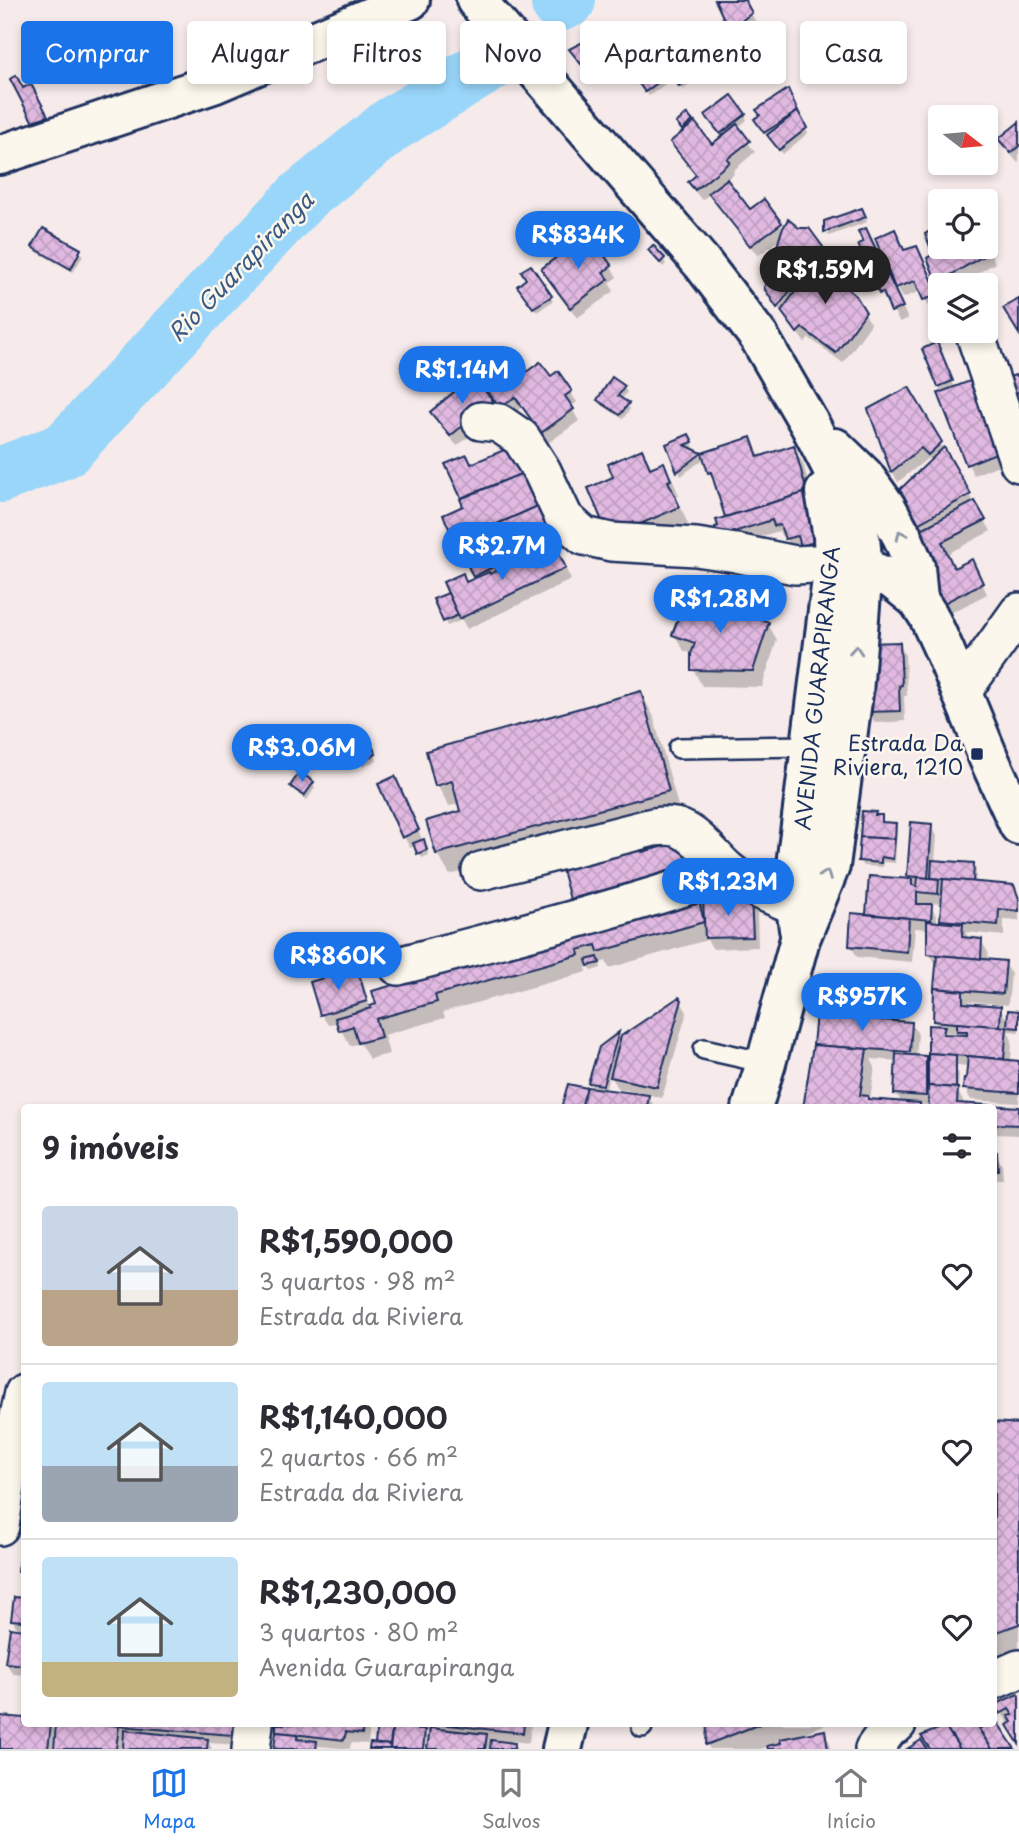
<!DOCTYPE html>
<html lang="pt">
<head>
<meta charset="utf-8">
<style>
	body { margin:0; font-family:"Playpen Sans",sans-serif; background:#f2f2f3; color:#2b2b33; height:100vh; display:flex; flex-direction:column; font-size:26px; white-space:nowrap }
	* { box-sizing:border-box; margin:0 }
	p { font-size:23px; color:#7c7c81 }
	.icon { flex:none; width:38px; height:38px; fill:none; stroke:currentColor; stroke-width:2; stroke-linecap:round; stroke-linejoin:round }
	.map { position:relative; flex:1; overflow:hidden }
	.drawer { position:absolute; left:21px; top:1104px; width:976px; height:623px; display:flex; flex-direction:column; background:#fff; border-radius:7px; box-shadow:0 4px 10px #0003 }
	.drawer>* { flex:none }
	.guide { position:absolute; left:21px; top:21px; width:978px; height:63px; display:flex; gap:14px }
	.needle { width:46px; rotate:106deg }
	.buttons { position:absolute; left:928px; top:105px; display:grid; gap:14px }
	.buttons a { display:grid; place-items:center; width:70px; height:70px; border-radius:7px; background:#fff; box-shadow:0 4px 10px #0003; font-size:35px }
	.price { position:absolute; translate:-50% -60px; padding:0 16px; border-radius:24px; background:#1a73e8; color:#fff; font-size:23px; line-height:46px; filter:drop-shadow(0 2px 4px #0008) }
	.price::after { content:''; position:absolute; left:50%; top:42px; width:21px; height:16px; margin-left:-10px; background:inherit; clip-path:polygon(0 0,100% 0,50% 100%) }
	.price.on { background:#222; color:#fff }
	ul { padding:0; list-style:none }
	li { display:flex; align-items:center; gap:21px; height:175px; padding:0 21px }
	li+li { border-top:2px solid #e1e1e2 }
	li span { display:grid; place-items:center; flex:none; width:196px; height:140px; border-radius:7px; color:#555 }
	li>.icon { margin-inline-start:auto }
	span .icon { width:84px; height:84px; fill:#fffc; stroke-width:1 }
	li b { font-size:30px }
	h2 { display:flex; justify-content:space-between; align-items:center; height:84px; padding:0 21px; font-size:30px }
	.tag { padding:0 24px; border-radius:7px; background:#fff; box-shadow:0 4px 10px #0003; font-size:24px; line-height:63px }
	.tag.on { background:#1a73e8; color:#fff }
	.dock { display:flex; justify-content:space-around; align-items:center; height:98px; border-top:2px solid #e1e1e2; background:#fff; font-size:19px; color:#7c7c81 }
	.dock a { display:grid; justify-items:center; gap:4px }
	.dock .on { color:#1a73e8 }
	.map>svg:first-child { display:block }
	.shadow { fill:#0003; fill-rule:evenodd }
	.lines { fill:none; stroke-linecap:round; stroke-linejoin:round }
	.river { stroke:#99d6fa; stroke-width:56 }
	.building { fill:url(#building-cross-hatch); stroke:#1b2f5e; stroke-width:2 }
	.service-casing { stroke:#1b2f5e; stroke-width:24 }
	.minor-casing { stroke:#1b2f5e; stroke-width:42 }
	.tertiary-casing { stroke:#1b2f5e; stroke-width:44 }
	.secondary-casing { stroke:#1b2f5e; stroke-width:44 }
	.service { stroke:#fbf7ec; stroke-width:19 }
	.minor { stroke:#fbf7ec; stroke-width:37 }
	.tertiary { stroke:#fbf7ec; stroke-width:38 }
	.secondary { stroke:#fbf7ec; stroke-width:38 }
	.oneway { stroke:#8b93a5 }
	.poi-dot { fill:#1b2f5e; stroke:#fbf7ec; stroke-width:2.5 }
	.labels { text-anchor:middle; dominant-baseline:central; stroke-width:5; stroke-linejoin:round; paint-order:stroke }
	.street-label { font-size:21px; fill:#1b2f5e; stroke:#fbf7ec }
	.poi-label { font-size:21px; fill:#1b2f5e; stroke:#fbf7ec; text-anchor:end }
	.water-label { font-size:23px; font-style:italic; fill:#3a5985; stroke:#fbf7ec }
</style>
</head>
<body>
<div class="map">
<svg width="1019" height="1749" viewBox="0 0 1019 1749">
	<defs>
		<pattern id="building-cross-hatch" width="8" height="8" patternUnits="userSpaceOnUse" patternTransform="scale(1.75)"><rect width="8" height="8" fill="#e1b9e0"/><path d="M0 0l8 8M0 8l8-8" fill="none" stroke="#c09fc3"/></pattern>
	</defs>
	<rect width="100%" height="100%" fill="#f6ebea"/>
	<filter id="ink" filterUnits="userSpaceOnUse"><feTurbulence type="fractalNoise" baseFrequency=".0143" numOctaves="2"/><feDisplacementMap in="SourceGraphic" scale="14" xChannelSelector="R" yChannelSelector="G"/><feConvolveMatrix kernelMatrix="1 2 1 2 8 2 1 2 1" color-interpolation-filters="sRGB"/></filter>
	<g filter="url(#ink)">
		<g class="shadow">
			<polygon points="717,0 745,0 757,25 737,40"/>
			<polygon points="581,45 594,60 597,64 585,68 574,55"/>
			<polygon points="711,61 713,66 705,71 708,76 699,83 696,79 683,90 674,79"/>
			<polygon points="666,76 669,81 649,96 640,84"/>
			<polygon points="31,87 49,121 36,125 32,118 22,90"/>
			<polygon points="787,91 808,133 783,154 759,125"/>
			<polygon points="745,115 747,120 737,128 755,152 733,171 734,174 726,180 750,212 780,224 784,230 822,248 842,276 848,287 846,290 855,297 871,324 843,363 809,338 805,343 772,300 781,238 758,256 717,204 711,193 702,200 696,193 690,182 697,177 679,154 672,143 685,133 678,124 687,116 712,146 723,137 710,121"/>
			<polygon points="1019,124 1019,162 1018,163 1007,150 1001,139"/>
			<polygon points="864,215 867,222 829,236 826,231 826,222"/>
			<polygon points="44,230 80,251 83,256 73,272 37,252 34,247"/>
			<polygon points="866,230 872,241 908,319 899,322 890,303 887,304 881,293 860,245 865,243"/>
			<polygon points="985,240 995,263 958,285 941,285 929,258 940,247 985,247"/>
			<polygon points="650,251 663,260 666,264 663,267"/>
			<polygon points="905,252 922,259 940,299 940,308 931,310 921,291 903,298 897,287"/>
			<polygon points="611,267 617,277 609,283 614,291 577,318 543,269"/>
			<polygon points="522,291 550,296 553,301 537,312"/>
			<polygon points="939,349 955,388 1011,460 974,475 968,464 940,394 943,393 939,387"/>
			<polygon points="524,375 550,379 570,392 577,402 571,407 579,421 548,443 522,407 508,418 485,386"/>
			<polygon points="624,387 627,392 621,400 627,404 630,409 623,419 602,405 599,400"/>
			<polygon points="492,402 498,413 457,446 438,423 432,412"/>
			<polygon points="870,410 940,443 991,531 947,554 954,569 977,572 987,594 949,614 910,536 931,462 928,458 898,482 892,471"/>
			<polygon points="751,439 761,458 793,447 803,463 815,509 823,552 792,550 785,536 782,537 779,531 726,547 727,518 717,485 709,472 705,458 681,476 668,445 691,441 694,447 689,449 700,456"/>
			<polygon points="642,452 651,469 663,464 673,480 679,496 676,497 688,524 644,542 613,536 604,520 616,478"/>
			<polygon points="516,461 571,580 467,629 462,620 447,626 445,621 467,584 477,579 461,545 453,534 465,507 447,465 471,465"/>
			<polygon points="768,624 777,640 762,687 702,686 693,669 693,654 684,651 674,634"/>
			<polygon points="899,644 905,655 907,696 904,696 905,721 875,723 869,712"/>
			<polygon points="641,693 653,715 680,813 450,875 437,854 428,822 463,813 460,804 449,806 437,785"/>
			<polygon points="367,739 377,760 363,767 352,747"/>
			<polygon points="313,783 315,788 307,800 295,791 292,786"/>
			<polygon points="400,789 429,855 422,858 416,845 410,848 404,837"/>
			<polygon points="874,814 876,817 881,817 884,824 895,824 897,829 895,863 883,862 883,867 863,866 860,861"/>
			<path d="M931,825L937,836L935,862L973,865L976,870L975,884L1013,887L1019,897V921L1004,920V936L966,932L968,940L981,941L988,952L987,961L1005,963L1011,974L1008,1005L969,1001L968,1005L1000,1008L1009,1023L1019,1012V1032L1008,1031L1012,1040L1011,1062H1019V1103L971,1100L965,1089L969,1066L957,1065V1071L959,1074L958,1092L963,1101V1105L1019,1108V1135L994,1134V1108L920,1105L921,1108H804L818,1015H820L824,994L840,995L894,987L900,998L899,1023L911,1024L918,1034L916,1057L925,1058L930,1067L939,1028L934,1020L938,965L936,964L929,953V929L915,928L912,962L857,957L851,946L867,916L871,877L912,881L909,876ZM929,903L943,904L942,920L945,925L937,924V917ZM946,1032L960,1033L962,1037L948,1036ZM871,1059L898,1061L896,1093L902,1103L870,1101L875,1067Z"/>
			<polygon points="638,843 644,853 701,857 581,914 571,898"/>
			<polygon points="698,898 705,911 750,899 757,910 758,947 713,949 707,940 609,968 606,961 600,963 601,968 592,971 589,966 586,967 587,972 443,1012 445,1018 384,1035 389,1054 369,1059 360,1043 350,1046 341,1030 338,1022 328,1025 321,1014 356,970 363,981 370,1008"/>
			<path d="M679,999L687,1012L662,1098L647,1094L655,1108H563L594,1089L590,1082L600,1048L618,1035L620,1039ZM610,1074L618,1088L640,1093L639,1096L605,1091Z"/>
			<polygon points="994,1154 996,1154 1002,1165 1003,1180 994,1180"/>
			<polygon points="994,1424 1019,1426 1019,1649 994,1659"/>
			<polygon points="24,1535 24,1581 20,1572"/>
			<polygon points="16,1599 24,1600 24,1675 13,1674 6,1663 19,1631 12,1619"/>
			<polygon points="1019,1699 1019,1741 997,1705"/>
			<polygon points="0,1717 24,1720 24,1724 51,1724 57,1734 58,1724 111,1724 110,1726 120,1728 121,1724 240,1724 238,1745 209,1743 212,1749 0,1749"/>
			<polygon points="278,1724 370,1724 368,1744 351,1743 350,1749 318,1746 319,1749 276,1749"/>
			<polygon points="379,1724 531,1724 529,1743 512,1741 516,1749 429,1749 431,1733 424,1732 427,1737 425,1749 371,1749 376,1745"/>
			<polygon points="708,1724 827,1724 798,1735 799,1737 824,1732 830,1743 831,1749 770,1749 769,1746 761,1749 710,1749 707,1744"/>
		</g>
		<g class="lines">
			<g class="river">
				<polyline points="559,4 568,0"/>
				<polyline points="0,475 65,450 302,197 391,125 490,64"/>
			</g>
		</g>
		<g class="building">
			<polygon points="715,0 745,0 752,13 729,30"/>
			<polygon points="581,43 596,59 581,64 569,49"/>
			<polygon points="703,48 712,60 703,66 707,71 695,79 692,75 679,86 669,73"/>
			<polygon points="658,61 668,75 645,92 635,78"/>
			<polygon points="16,75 23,88 31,84 48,116 32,121 31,119 10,79"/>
			<polygon points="788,89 798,111 764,133 754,119 760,115 756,110"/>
			<polygon points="732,95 746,114 720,134 705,115"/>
			<polygon points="798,111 807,128 779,150 767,135"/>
			<polygon points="687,114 693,121 682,130 676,123"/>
			<polygon points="695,122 712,144 737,124 750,141 727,159 730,162 695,190 688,182 696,175 670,142"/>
			<polygon points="1019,122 1019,146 1011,153 998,139"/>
			<polygon points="727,179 750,209 764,199 782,223 750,246 708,193"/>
			<polygon points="862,208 866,217 824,232 824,221"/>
			<polygon points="788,219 799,228 809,228 823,247 777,308 764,288 782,230"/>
			<polygon points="940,225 940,247 985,247 985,239 990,252 937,283 927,258 933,254 925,234"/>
			<polygon points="43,228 81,249 71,269 32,247"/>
			<polygon points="866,228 903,307 891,312 883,292 879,294 858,244 863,242 858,231"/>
			<polygon points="895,229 904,250 917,246 939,295 923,300 915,281 895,288 875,238"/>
			<polygon points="588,233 612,266 603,272 609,279 570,308 541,269"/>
			<polygon points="653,245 665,258 660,263 648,250"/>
			<polygon points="825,252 833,259 830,262 843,274 838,281 856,296 866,312 836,353 802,328 797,333 781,311"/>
			<polygon points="531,265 552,296 533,308 517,286 526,279 521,271"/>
			<polygon points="1019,299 1019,334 1003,308"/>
			<polygon points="937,342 953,381 938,387 922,349"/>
			<polygon points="509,351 525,373 540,362 551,376 558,371 572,391 565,396 574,409 541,433 515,397 500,408 476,375"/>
			<polygon points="1015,375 1016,377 1019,376 1019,392 1010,395 1004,379"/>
			<polygon points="473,376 493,401 450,436 430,412"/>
			<polygon points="612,377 625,386 618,396 629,403 620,415 597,400"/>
			<polygon points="978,378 1006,449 966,465 938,393"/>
			<polygon points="909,387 942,442 928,455 921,448 891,472 868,409"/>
			<polygon points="689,434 693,442 685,445 702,453 677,472 666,444"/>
			<polygon points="751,437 758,457 794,445 807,492 725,517 711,472 708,473 702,453"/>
			<polygon points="511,447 523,473 461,498 445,464 467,455 471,464"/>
			<polygon points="944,447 971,494 907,530 890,499"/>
			<polygon points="642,449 650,468 664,462 671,480 668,481 680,507 633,527 632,522 617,528 605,520 602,521 588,488 613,477 608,464"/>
			<polygon points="523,473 538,506 463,539 460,532 452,535 443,515 463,506 460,499"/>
			<polygon points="807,492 818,541 801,546 798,536 785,539 780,525 774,526 772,520 718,537 715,527 718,526 716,520"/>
			<polygon points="975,501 986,520 942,542 954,568 972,559 983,583 942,604 908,536"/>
			<polygon points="538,506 555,545 497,571 495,566 473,577 457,542"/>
			<polygon points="555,545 566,568 459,619 443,582 463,573 466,582 489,572 490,574"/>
			<polygon points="688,592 769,622 753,671 691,670 691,654 695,643 672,635"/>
			<polygon points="448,593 458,615 443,622 433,599"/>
			<polygon points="900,642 902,685 899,686 900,711 867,712 867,643"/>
			<polygon points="641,691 669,791 436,854 426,821 460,811 452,781 435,786 426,751"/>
			<polygon points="368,737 376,754 359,763 350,746"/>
			<polygon points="300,772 314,782 304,796 290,786"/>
			<polygon points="395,776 419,830 402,838 378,784"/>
			<polygon points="862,811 876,812 875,815 882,815 882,822 896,823 895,839 860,837"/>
			<polygon points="911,822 932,824 928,878 907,876"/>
			<polygon points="860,837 895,839 893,859 881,857 881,863 858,861"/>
			<polygon points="424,839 427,850 417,854 413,843"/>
			<polygon points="692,839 699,865 570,899 562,870 564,869 562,859 639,841 642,852"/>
			<polygon points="932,860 974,863 973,882 931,878"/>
			<polygon points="869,876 912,879 912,885 917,886 918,877 939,879 938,894 917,892 917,904 932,904 931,920 866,914"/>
			<polygon points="943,879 1014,885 1019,899 1019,911 999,909 998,925 940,920"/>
			<polygon points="698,896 704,922 598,952 596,945 578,950 579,955 435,995 437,1002 376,1019 381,1037 358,1043 353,1026 339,1031 335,1018 371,1008 370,1006 376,1004 372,991 573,935"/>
			<polygon points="751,897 753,937 705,938 703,900"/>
			<polygon points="851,913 909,918 907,952 849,946"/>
			<polygon points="927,921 963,924 962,937 982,939 981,959 927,954"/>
			<polygon points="937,955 1006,961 1003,994 934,988"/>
			<polygon points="598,957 600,963 588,966 586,960"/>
			<polygon points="357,968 367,1001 320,1015 310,982"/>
			<polygon points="839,980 895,985 893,1018 819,1013 822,992 839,993"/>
			<polygon points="934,988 963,991 963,1003 1001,1006 1000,1027 933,1021"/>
			<polygon points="679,997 682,1000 657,1087 610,1077 621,1036"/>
			<polygon points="1008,1010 1019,1011 1019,1028 1007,1027"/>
			<polygon points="816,1013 848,1015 848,1018 912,1022 910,1052 813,1045"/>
			<polygon points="957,1023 1007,1027 1004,1059 928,1053 928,1025 945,1026 943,1034 967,1035 967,1031 957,1031"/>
			<polygon points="619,1032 603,1085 588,1083 599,1047"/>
			<polygon points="813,1045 867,1049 860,1095 868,1096 868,1099 920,1103 920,1108 803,1108"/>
			<polygon points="928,1053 956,1055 956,1088 928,1086"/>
			<polygon points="896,1054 926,1056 926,1096 894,1094"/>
			<polygon points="968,1056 1019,1061 1019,1093 963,1089 964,1078 966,1078"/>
			<polygon points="568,1084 587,1088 581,1108 561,1108"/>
			<polygon points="928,1086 958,1088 957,1103 1019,1107 1019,1125 994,1124 994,1108 929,1108"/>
			<polygon points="587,1087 649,1095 647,1108 581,1108"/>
			<polygon points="994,1152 997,1152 998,1170 994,1170"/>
			<polygon points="994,1422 1019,1424 1019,1624 994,1633"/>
			<polygon points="22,1533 24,1534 24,1573 18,1572"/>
			<polygon points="14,1597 24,1598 24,1621 11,1620"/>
			<polygon points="10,1628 24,1630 24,1665 5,1663"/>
			<polygon points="1018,1694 1019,1696 1019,1744 1007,1725 1012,1722 1008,1716 1013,1715 1009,1709 1000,1714 994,1705"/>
			<polygon points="0,1716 24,1718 24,1724 51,1724 48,1749 0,1749"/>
			<polygon points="995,1718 998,1723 1015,1749 992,1749 979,1729 987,1724 994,1724"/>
			<polygon points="56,1724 102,1724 119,1726 116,1749 54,1749"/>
			<polygon points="119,1724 234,1724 232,1735 119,1726"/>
			<polygon points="276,1724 363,1724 362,1734 346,1732 344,1740 276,1732"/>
			<polygon points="377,1724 393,1724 390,1745 375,1744"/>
			<polygon points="393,1724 419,1724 418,1730 425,1730 423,1749 390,1749"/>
			<polygon points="439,1724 524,1724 523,1733"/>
			<polygon points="707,1724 760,1724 706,1745"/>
			<polygon points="949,1724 975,1724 992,1749 960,1749 945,1726"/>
			<polygon points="945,1726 960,1749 930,1749 921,1736"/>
			<polygon points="430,1728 487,1734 485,1749 427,1749"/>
			<polygon points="124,1730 208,1739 207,1749 123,1749"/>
			<polygon points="825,1730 828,1749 768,1749 767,1746 781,1743 780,1739"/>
			<polygon points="276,1732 298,1734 297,1739 317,1741 316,1749 274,1749"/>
			<polygon points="491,1740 515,1743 514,1749 490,1749"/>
			<polygon points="921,1740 927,1749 907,1749"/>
			<polygon points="370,1743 390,1745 390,1749 369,1749"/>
		</g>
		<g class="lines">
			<g class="service-casing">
				<g id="service">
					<polyline points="679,748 812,746"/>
					<polyline points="704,1049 766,1063"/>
					<polyline points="642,1727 642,1724"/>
				</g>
			</g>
			<g class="minor-casing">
				<g id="minor">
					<polyline points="974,331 1019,463"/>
					<polyline points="481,421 499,423 521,438 542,471 564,518 584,536 611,542 696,547 736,553 795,565 834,563"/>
					<polyline points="961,693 1019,612"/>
					<path d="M481,871L653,827C662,826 673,825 681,829C702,838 714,860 731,873C750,888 774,896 796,906"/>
					<path d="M398,966C509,937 620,909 730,872"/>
					<polyline points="0,1526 12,1448 24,1393"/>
					<polyline points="994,1680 1019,1669"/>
					<polyline points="251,1749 254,1724"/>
					<polyline points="874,1749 889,1728 897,1724"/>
				</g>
			</g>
			<g class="tertiary-casing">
				<g id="tertiary">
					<polyline points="0,155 213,84 410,0"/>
					<polyline points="834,563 863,568 892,579 918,600 928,615 945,652 989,759 1019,825"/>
				</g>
			</g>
			<g class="secondary-casing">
				<g id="secondary">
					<polyline points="476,0 702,263 759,337 810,425 852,506 860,538 863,568 853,693 830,866 800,939 766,1063 752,1108"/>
					<polyline points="835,448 864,476 886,507 902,536 915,567 918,600"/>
					<polyline points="799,929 796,906 797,857 834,563 833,536 825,492"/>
					<polyline points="562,1749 568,1724"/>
				</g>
			</g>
			<use href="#service" class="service"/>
			<use href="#minor" class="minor"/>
			<use href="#tertiary" class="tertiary"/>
			<use href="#secondary" class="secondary"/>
		</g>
		<defs><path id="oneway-chevron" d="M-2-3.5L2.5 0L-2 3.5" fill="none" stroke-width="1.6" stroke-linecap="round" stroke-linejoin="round" transform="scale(1.75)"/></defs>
		<g class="oneway">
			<use href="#oneway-chevron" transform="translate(901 535) rotate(-116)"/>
			<use href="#oneway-chevron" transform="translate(856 650) rotate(-85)"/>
			<use href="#oneway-chevron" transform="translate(826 875) rotate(-69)"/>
		</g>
	</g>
	<rect class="poi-dot" x="970" y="747" width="14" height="14" rx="3.5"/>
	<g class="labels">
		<g class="street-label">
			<text transform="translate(816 688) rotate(-84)">AVENIDA GUARAPIRANGA</text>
		</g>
		<g class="poi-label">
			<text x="963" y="742">Estrada Da<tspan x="963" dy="24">Riviera, 1210</tspan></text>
		</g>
		<g class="water-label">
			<text transform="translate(240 266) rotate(-46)">Rio Guarapiranga</text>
		</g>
	</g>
</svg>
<div class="buttons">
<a><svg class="needle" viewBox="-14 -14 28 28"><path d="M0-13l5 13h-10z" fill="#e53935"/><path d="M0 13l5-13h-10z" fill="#7c7c81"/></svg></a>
<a><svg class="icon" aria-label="locate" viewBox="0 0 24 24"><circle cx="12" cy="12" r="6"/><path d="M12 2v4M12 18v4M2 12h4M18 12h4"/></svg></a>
<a><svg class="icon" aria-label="layers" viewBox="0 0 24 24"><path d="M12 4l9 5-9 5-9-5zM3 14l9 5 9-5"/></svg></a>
</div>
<b class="price" style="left:578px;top:271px">R$834K</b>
<b class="price on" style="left:825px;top:306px">R$1.59M</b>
<b class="price" style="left:462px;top:406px">R$1.14M</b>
<b class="price" style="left:502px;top:582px">R$2.7M</b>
<b class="price" style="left:720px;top:635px">R$1.28M</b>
<b class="price" style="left:302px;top:784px">R$3.06M</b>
<b class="price" style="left:728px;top:918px">R$1.23M</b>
<b class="price" style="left:338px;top:992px">R$860K</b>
<b class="price" style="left:862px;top:1033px">R$957K</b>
<div class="guide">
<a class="tag on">Comprar</a>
<a class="tag">Alugar</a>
<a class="tag">Filtros</a>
<a class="tag">Novo</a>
<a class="tag">Apartamento</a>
<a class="tag">Casa</a>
</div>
<section class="drawer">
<h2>9 imóveis<svg class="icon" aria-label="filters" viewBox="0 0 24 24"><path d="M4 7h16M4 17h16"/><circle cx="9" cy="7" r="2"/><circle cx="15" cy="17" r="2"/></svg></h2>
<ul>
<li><span style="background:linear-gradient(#c9d6e8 60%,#b9a48a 0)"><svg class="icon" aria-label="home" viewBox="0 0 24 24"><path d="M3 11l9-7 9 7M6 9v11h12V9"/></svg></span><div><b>R$1,590,000</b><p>3 quartos · 98 m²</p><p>Estrada da Riviera</p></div><svg class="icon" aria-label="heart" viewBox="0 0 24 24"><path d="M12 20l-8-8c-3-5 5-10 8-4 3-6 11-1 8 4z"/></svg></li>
<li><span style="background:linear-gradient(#bfe0f5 60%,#9aa5b1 0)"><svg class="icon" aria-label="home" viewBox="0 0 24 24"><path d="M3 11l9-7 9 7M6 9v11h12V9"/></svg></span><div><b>R$1,140,000</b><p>2 quartos · 66 m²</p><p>Estrada da Riviera</p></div><svg class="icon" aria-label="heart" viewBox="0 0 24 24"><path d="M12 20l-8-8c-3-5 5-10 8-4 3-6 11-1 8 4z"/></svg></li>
<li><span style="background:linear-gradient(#bfe0f5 75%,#c2b280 0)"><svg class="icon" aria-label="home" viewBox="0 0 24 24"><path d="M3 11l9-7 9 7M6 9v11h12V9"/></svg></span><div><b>R$1,230,000</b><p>3 quartos · 80 m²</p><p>Avenida Guarapiranga</p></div><svg class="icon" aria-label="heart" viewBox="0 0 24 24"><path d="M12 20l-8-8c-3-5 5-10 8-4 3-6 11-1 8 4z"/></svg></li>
</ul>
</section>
</div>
<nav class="dock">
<a class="on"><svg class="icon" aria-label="map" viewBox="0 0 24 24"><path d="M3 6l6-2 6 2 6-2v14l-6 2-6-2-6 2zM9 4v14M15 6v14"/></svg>Mapa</a>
<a><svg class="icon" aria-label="saved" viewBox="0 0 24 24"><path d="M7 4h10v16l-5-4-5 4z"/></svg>Salvos</a>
<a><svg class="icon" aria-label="home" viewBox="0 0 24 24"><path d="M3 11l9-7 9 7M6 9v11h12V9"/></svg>Início</a>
</nav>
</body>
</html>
